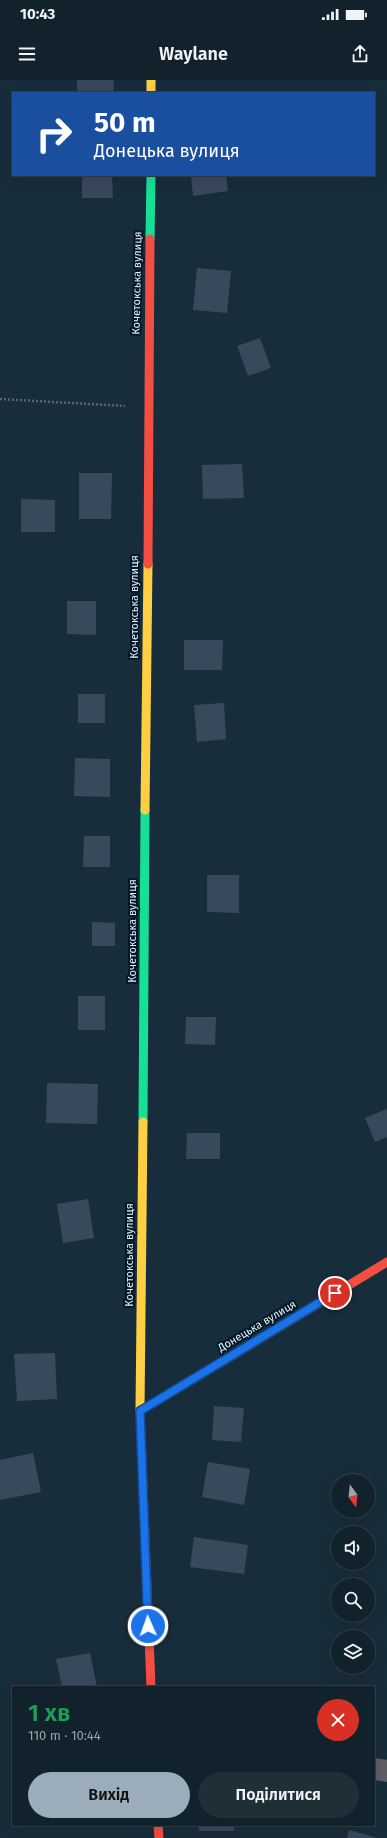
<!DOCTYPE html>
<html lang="uk">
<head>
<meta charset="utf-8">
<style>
  :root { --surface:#12222c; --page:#1f2f38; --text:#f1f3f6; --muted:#9ca4a9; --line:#313f48; --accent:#9bacba }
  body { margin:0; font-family:"Fira Sans",sans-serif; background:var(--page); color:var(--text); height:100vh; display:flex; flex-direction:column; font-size:15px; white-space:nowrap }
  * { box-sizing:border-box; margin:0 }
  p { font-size:13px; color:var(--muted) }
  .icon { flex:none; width:22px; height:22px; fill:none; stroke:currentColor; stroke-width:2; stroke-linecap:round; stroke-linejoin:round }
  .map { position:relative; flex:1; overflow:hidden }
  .side { position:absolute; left:12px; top:1606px; width:363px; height:140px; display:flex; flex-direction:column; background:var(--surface); border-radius:0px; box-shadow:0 4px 16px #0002,0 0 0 1px var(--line) }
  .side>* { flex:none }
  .banner { position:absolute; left:12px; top:12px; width:363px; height:84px; border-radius:0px; box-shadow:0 4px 16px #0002,0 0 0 1px var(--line); background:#1a4fa0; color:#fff; overflow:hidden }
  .needle { width:26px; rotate:165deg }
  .buttons { position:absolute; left:331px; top:1394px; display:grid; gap:8px }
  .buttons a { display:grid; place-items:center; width:44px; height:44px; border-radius:50%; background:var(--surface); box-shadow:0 4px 16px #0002,0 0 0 1px var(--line); font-size:20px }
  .pin { position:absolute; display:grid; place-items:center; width:34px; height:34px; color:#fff; margin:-17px; border:2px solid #fff; border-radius:50%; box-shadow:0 1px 4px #0007 }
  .me { position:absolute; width:44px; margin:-22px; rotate:358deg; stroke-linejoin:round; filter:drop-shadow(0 0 3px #0008) }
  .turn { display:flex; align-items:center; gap:14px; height:84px; padding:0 16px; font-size:18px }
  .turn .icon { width:52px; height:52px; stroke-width:2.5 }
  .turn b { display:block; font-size:28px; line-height:34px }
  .round { display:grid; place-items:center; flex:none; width:42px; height:42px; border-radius:21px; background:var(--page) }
  .overview { display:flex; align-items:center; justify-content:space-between; height:68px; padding:0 16px }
  h1 { font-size:24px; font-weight:600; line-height:30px; color:#1e9e55 }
  .action { display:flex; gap:8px; margin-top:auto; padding:8px 16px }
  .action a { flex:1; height:46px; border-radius:24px; background:var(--accent); color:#111; font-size:16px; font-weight:600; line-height:46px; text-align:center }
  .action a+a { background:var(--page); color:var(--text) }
  .status { display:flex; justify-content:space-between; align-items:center; height:28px; padding:0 20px; background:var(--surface); direction:ltr }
  .status svg { height:11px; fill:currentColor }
  header { display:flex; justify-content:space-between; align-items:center; height:52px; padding:0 16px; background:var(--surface); font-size:18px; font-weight:600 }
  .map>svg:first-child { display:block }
  .building { fill:#39495c }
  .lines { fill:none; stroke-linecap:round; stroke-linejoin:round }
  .path { stroke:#5f636a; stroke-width:2.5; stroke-dasharray:2 2; stroke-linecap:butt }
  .street { stroke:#605f65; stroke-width:22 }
  .fast { stroke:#16e098; stroke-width:9 }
  .slow { stroke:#ffcf43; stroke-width:9 }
  .jam { stroke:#f24e42; stroke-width:9 }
  .route-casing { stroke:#114b97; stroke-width:10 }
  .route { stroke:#1a73e8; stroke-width:7 }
  .labels { text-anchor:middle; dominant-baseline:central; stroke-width:4; stroke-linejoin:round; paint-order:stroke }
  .street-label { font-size:11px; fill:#e2f1fe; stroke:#041725 }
</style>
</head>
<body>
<div class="status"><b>10:43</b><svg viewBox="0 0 49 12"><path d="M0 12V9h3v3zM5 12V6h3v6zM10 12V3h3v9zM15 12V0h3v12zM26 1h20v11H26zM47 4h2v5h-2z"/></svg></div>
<header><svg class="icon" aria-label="menu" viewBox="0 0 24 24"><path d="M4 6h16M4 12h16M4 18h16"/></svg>Waylane<svg class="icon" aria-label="share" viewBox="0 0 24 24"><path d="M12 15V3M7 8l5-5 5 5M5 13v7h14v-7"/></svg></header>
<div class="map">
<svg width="387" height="1758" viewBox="0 0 387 1758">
  <rect width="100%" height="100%" fill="#182d3b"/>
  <path class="building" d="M77 0H114L113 13H77Z
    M82 95H112L113 118H82Z
    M191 95H226L228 111 193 116Z
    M197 188 231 191 227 233 193 230Z
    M260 258 271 288 248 296 237 266Z
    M242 384 244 418 203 419 202 385Z
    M79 393H112L111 439H79Z
    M21 419 55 420V452H21Z
    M67 521H96V555L67 554Z
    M184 560H223L222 590H184Z
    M78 614H105V643H78Z
    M224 623 226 659 197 662 194 625Z
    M75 678 110 679V717L74 716Z
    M84 756H110V787H83Z
    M207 795H239V833L207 832Z
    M92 842 115 843V866H92Z
    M78 916H105V950H78Z
    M186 937H216L215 965 185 964Z
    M47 1003 98 1004 97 1044 46 1043Z
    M387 1029V1057L375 1062 365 1038Z
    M187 1053H220V1079H186Z
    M88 1119 94 1158 63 1163 57 1124Z
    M55 1273 57 1319 17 1321 14 1274Z
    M214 1326 244 1328 241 1362 212 1360Z
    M33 1373 41 1412 0 1420V1380Z
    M208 1382 250 1389 244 1425 202 1417Z
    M194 1457 248 1465 244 1494 190 1487Z
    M90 1573 97 1607H62L56 1579Z
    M199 1745H234V1751H199Z
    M349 1750 377 1758H347Z"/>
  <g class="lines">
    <path class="path" d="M0 319 125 326"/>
    <path class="street" d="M374 1689 387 1691"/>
    <path class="fast" d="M150 159 151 95
      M143 1042 145 730"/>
    <path class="slow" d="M151 0V13
      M145 730 148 484
      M140 1330 143 1042
      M140 1331 326 1219"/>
    <path class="jam" d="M148 484 150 159
      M326 1219 387 1182
      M140 1330 151 1607
      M158 1745 159 1758"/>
  </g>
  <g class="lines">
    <g class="route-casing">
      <path id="route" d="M148 1546 140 1331 335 1213"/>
    </g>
    <use href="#route" class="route"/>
  </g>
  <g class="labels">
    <g class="street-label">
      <text transform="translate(137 203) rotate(-89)">Кочетокська вулиця</text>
      <text transform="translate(134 527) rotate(-90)">Кочетокська вулиця</text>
      <text transform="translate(132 851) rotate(-90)">Кочетокська вулиця</text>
      <text transform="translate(129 1175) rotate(-90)">Кочетокська вулиця</text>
      <text transform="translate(257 1246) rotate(-31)">Донецька вулиця</text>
    </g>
  </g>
</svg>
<div class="buttons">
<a><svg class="needle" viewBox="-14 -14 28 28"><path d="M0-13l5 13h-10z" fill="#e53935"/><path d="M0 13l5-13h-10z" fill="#9ca4a9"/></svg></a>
<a><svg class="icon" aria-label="sound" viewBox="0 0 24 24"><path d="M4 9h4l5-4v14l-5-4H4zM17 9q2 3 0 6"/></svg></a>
<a><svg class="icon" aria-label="search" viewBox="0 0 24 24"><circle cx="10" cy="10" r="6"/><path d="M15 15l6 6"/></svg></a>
<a><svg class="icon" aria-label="layers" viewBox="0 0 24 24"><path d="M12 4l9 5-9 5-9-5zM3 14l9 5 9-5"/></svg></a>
</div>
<div class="pin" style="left:335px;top:1213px;background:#d93025"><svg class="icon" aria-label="arrive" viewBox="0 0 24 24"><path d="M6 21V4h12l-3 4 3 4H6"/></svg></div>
<svg class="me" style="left:148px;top:1546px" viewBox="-20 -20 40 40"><circle r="17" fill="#1a73e8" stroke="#fff" stroke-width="3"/><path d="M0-11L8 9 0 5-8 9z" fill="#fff"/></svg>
<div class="banner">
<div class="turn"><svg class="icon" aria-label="right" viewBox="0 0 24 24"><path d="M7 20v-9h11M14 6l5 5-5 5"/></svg><div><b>50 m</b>Донецька вулиця</div></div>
</div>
<section class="side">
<div class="overview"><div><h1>1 хв</h1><p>110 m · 10:44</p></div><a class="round" style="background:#d93025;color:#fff"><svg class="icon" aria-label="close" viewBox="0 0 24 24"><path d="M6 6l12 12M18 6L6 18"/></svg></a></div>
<div class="action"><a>Вихід</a><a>Поділитися</a></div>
</section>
</div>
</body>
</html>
